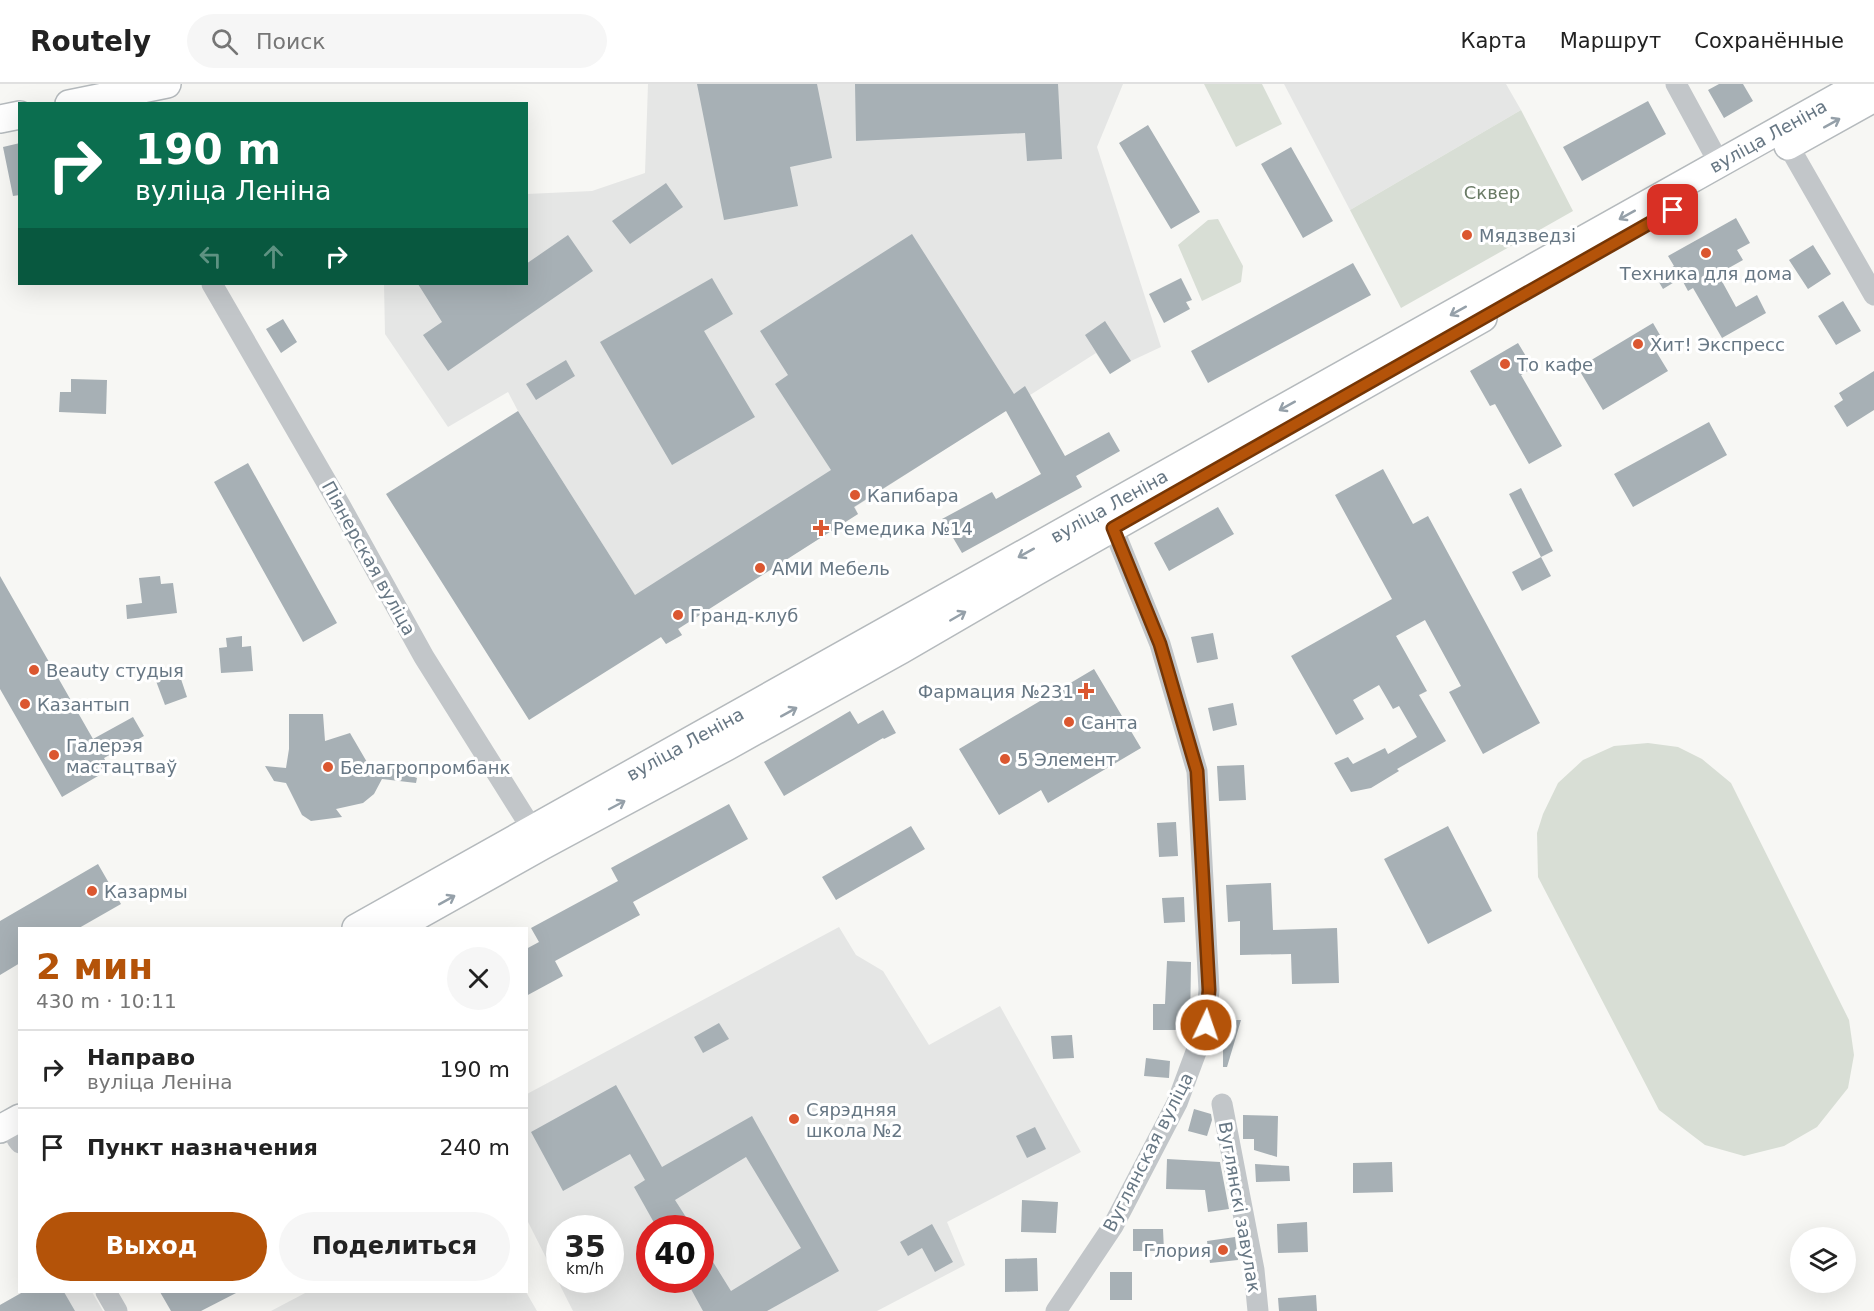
<!DOCTYPE html>
<html lang="ru">
<head>
<meta charset="utf-8">
<style>
  :root { --surface:#fff; --page:#f6f6f6; --text:#222; --muted:#767676; --line:#e0e0e0; --accent:#b45309 }
  body { margin:0; font-family:"DejaVu Sans",sans-serif; background:var(--page); color:var(--text); height:100vh; display:flex; flex-direction:column; font-size:22px; white-space:nowrap }
  * { box-sizing:border-box; margin:0 }
  p { font-size:20px; color:var(--muted) }
  .icon { flex:none; width:33px; height:33px; fill:none; stroke:currentColor; stroke-width:2; stroke-linecap:round; stroke-linejoin:round }
  .map { position:relative; flex:1; overflow:hidden }
  .drawer { position:absolute; left:18px; top:843px; width:510px; height:366px; display:flex; flex-direction:column; background:var(--surface); border-radius:0px; box-shadow:0 6px 24px #0002 }
  .drawer>* { flex:none }
  .guide { position:absolute; left:18px; top:18px; width:510px; height:183px; border-radius:0px; box-shadow:0 6px 24px #0002; background:#0b6e4f; color:#fff; overflow:hidden }
  .fabs { position:absolute; left:1790px; top:1143px; display:grid; gap:12px }
  .fabs a { display:grid; place-items:center; width:66px; height:66px; border-radius:50%; background:var(--surface); box-shadow:0 6px 24px #0002; font-size:30px }
  .speed { position:absolute; left:546px; top:1131px; display:flex; gap:12px; font-size:30px; font-weight:700; text-align:center }
  .speed>* { display:grid; place-content:center; width:78px; height:78px; border-radius:50%; background:var(--surface); box-shadow:0 6px 24px #0002; line-height:1 }
  .speed small { font-size:15px; font-weight:400 }
  .speed .limit { border:9px solid #d22; background:#fff; color:#111 }
  .pin { position:absolute; display:grid; place-items:center; width:51px; height:51px; color:#fff; margin:-26px; border-radius:12px; box-shadow:0 3px 9px #0006 }
  .me { position:absolute; width:66px; margin:-33px; rotate:3deg; stroke-linejoin:round; filter:drop-shadow(0 0 4px #0008) }
  .turn { display:flex; align-items:center; gap:21px; height:126px; padding:0 18px; font-size:27px }
  .turn .icon { width:78px; height:78px; stroke-width:2.5 }
  .turn b { display:block; font-size:42px; line-height:51px }
  .lanes { display:flex; align-items:center; height:57px; padding:0 18px; background:#0003; justify-content:center; gap:30px; direction:ltr }
  .lanes .off { opacity:.35 }
  .round { display:grid; place-items:center; flex:none; width:63px; height:63px; border-radius:32px; background:var(--page) }
  .head { display:flex; align-items:center; justify-content:space-between; height:102px; padding:0 18px }
  h1 { font-size:36px; font-weight:800; line-height:45px; color:var(--accent) }
  .primary-button { display:flex; gap:12px; margin-top:auto; padding:12px 18px }
  .primary-button a { flex:1; height:69px; border-radius:36px; background:var(--accent); color:#fff; font-size:24px; font-weight:800; line-height:69px; text-align:center }
  .primary-button a+a { background:var(--page); color:var(--text) }
  ul { padding:0; list-style:none }
  li { display:flex; align-items:center; gap:18px; height:78px; padding:0 18px; border-top:2px solid var(--line) }
  li div { flex:1 }
  li b { display:block; font-size:22px }
  li em { font-style:normal }
  header { display:flex; align-items:center; gap:36px; box-sizing:border-box; height:84px; padding:0 30px; background:var(--surface); border-bottom:2px solid var(--line) }
  header strong { font-size:28px }
  nav { display:flex; gap:33px; margin-inline-start:auto; font-size:21px }
  .search { width:420px; height:54px; background:var(--page); display:flex; align-items:center; gap:15px; box-sizing:border-box; padding:0 21px; border-radius:33px; color:var(--muted); font-size:22px }
  .map>svg:first-child { display:block }
  .built { fill:#e5e6e5; fill-rule:evenodd }
  .green { fill:#d8ded5 }
  .building { fill:#a7b0b5 }
  .lines { fill:none; stroke-linecap:round; stroke-linejoin:round }
  .major-casing { stroke:#b5babd; stroke-width:30 }
  .minor { stroke:#c2c6c9; stroke-width:21 }
  .major { stroke:#fff; stroke-width:27 }
  .oneway { stroke:#95a0a9 }
  .route-casing { stroke:#753606; stroke-width:15 }
  .route { stroke:#b45309; stroke-width:10 }
  .poi-dot { fill:#db5730; stroke:#fff; stroke-width:2 }
  .labels { text-anchor:middle; dominant-baseline:central; stroke-width:6; stroke-linejoin:round; paint-order:stroke }
  .street-label { font-size:18px; fill:#677784; stroke:#fff }
  .park-label { font-size:18px; fill:#6a7b66; stroke:#fff }
  .poi-label { font-size:18px; fill:#677784; stroke:#fff; text-anchor:start }
</style>
</head>
<body>
<header>
<strong>Routely</strong>
<div class="search"><svg class="icon" aria-label="search" viewBox="0 0 24 24"><circle cx="10" cy="10" r="6"/><path d="M15 15l6 6"/></svg>Поиск</div>
<nav><a>Карта</a><a>Маршрут</a><a>Сохранённые</a></nav>
</header>
<div class="map">
<svg width="1874" height="1227" viewBox="0 0 1874 1227">
  <rect width="100%" height="100%" fill="#f7f7f4"/>
  <path class="built" d="M648 0H1123L1097 63 1161 263 1131 277 1110 290 1096 269 855 423 858 430 678 544 682 551 666 560 518 327 508 308 448 343 385 250 384 200H526L527 110 592 107 645 89Z
    M1284 0H1506L1521 26 1350 126Z
    M839 843 856 871 883 887 929 961 1000 922 1081 1068 947 1138 965 1181 877 1227H573L527 1136V1010ZM560 1144H610V1196H560ZM650 1144H700V1196H650Z
    M23 1208H92L103 1227H0V1221Z
    M526 1208 537 1227H271L307 1208Z"/>
  <path class="green" d="M1204 0H1262L1282 40 1236 63Z
    M1521 26 1573 127 1401 224 1350 126Z
    M1218 135 1243 182 1241 198 1202 217 1178 161 1208 136Z
    M1648 659 1678 663 1702 675 1731 699 1849 936 1854 971 1848 1004 1817 1043 1784 1062 1744 1072 1705 1061 1659 1026 1538 793 1537 749 1543 730 1558 699 1583 676 1614 662Z"/>
  <path class="building" d="M697 0H817L832 74 790 83 798 122 724 136Z
    M855 0H1058L1062 75 1027 77 1025 49 856 57Z
    M1719 0H1743L1753 17 1724 34 1708 6Z
    M1648 17 1666 50 1582 97 1563 63Z
    M1148 41 1200 128 1171 145 1119 59Z
    M20 59V111L13 112 3 63Z
    M1291 63 1333 137 1303 154 1261 80Z
    M666 99 683 123 630 160 612 137Z
    M1736 134 1750 159 1737 166 1743 176 1718 190 1736 223 1757 211 1766 229 1722 254 1693 204 1688 207 1681 194 1663 205 1656 193 1674 182 1668 172Z
    M912 150 1014 310 1025 302 1065 372 1109 348 1120 367 1076 392 1082 403 962 469 942 435 992 408 996 415 1041 390 1006 327 854 423 858 430 678 545 682 551 666 560 661 553 529 636 386 410 518 327 635 511 831 386 775 300 788 291 760 247Z
    M568 151 593 187 448 287 423 251 442 238 418 200H526V180Z
    M1813 161 1831 190 1808 205 1789 176Z
    M1353 179 1371 211 1208 299 1191 267Z
    M712 194 733 230 704 247 755 333 672 381 600 258Z
    M1181 194 1192 216 1186 218 1190 225 1164 239 1149 210Z
    M1843 217 1861 247 1836 261 1818 232Z
    M283 235 297 258 281 269 266 245Z
    M1105 237 1131 277 1110 290 1085 251Z
    M1653 239 1664 258 1654 264 1668 287 1603 326 1578 284Z
    M1518 259 1533 284 1521 291 1562 362 1529 380 1495 320 1490 322 1470 287Z
    M566 276 575 292 536 316 526 300Z
    M1874 287V326L1847 343 1834 322 1843 316 1839 309Z
    M71 295 107 296 106 330 59 328 60 308H71Z
    M1709 338 1727 371 1633 423 1614 390Z
    M248 379 337 539 303 558 214 398Z
    M1383 385 1413 440 1428 432 1540 639 1483 670 1449 608 1461 602 1425 536 1396 552 1427 607 1419 611 1446 657 1397 685 1399 687 1371 704 1351 708 1334 679 1348 673 1353 680 1385 664 1388 670 1417 653 1399 622 1393 625 1379 601 1353 616 1364 635 1336 651 1291 572 1392 515 1335 411Z
    M1521 404 1553 467 1541 473 1509 410Z
    M1218 423 1234 450 1169 487 1154 459Z
    M1541 473 1551 492 1522 507 1512 488Z
    M0 492 93 655 133 633 144 652 104 674 110 685 62 713 0 605Z
    M160 492 161 500 173 499 177 529 127 535 126 521 142 519 139 494Z
    M1213 549 1218 575 1197 579 1191 553Z
    M242 552V563L251 562 253 587 221 589 219 564 227 563 226 554Z
    M1094 585 1141 664 1048 719 1041 706 999 731 959 665Z
    M179 589 187 613 165 621 156 597Z
    M1233 619 1237 641 1213 647 1208 624Z
    M883 626 896 649 884 655 883 654 784 712 764 678 850 627 858 640Z
    M289 630H323L325 657 350 649 371 685 378 679 417 694 416 699 382 695 374 710 363 719 336 725 342 733 311 737 302 731 286 699 274 697 265 682 286 684 289 665Z
    M1244 681 1246 716 1219 717 1217 682Z
    M729 720 748 755 633 818 640 831 555 877 563 892 526 912V865L539 858 531 844 618 797 611 784Z
    M1176 738 1178 772 1159 773 1157 739Z
    M911 742 925 765 836 816 822 793Z
    M1448 742 1492 827 1428 860 1384 775Z
    M98 780 121 820 79 844H20V879L0 891V837Z
    M1271 799 1273 846 1337 844 1339 899 1292 900 1291 870 1240 871V837L1228 838 1226 801Z
    M1184 813 1185 838 1164 839 1162 814Z
    M1167 877 1191 878 1190 946H1153V920H1165Z
    M1223 936H1241L1227 983H1223Z
    M719 939 729 955 703 969 694 953Z
    M1072 951 1074 974 1053 975 1051 952Z
    M1146 974 1170 977 1169 994 1144 992Z
    M616 1001 662 1083 752 1032 839 1187 767 1227H703L686 1196H700V1157L731 1207 801 1164 746 1073 675 1116 693 1144H657L634 1103 645 1096 630 1070 563 1107 531 1048Z
    M1194 1025 1211 1030 1212 1036 1207 1052 1188 1047Z
    M1243 1031 1278 1032 1277 1073 1254 1066V1055H1243Z
    M1035 1043 1046 1065 1027 1074 1016 1052Z
    M1167 1075 1220 1078 1229 1125 1208 1128 1205 1106 1166 1105Z
    M1392 1078 1393 1108 1353 1109V1079Z
    M1255 1080 1289 1082 1290 1097 1256 1098Z
    M1022 1116 1058 1118 1056 1149 1021 1148Z
    M1307 1138 1308 1168 1278 1169 1277 1140Z
    M932 1140 953 1178 935 1188 922 1164 908 1172 900 1158Z
    M1133 1145H1163L1164 1167H1133Z
    M1235 1153 1238 1176 1210 1179 1207 1157Z
    M1037 1174 1038 1207 1005 1208V1175Z
    M1110 1188H1132V1216H1110Z
    M23 1208H64L75 1227H0V1221Z
    M160 1208H238L201 1227H171Z
    M1316 1211 1317 1227H1279L1278 1214Z"/>
  <g class="lines">
    <g class="major-casing">
      <path id="major" d="M69 20 167 0
        M0 35 20 31
        M1788 62 1874 14
        M356 844 1861 0
        M396 844 542 762 726 663 901 566 1035 488 1483 234
        M0 1045 20 1034"/>
    </g>
    <path class="minor" d="M1676 0 1719 79
      M1788 61 1874 211
      M212 200 341 423 424 573 532 745
      M1222 1020 1254 1186 1258 1227
      M17 1055 20 1059
      M106 1208 117 1227
      M1056 1227 1113 1142 1177 1019 1206 941 1209 906 1197 687 1160 560 1113 444"/>
    <use href="#major" class="major"/>
  </g>
  <defs><path id="oneway-shaft" d="M-6 0H5M1.5-3L5.5 0L1.5 3" fill="none" stroke-width="1.6" stroke-linecap="round" stroke-linejoin="round" transform="scale(1.5)"/></defs>
  <g class="oneway">
    <use href="#oneway-shaft" transform="translate(1832 39) rotate(-29)"/>
    <use href="#oneway-shaft" transform="translate(1627 131) rotate(151)"/>
    <use href="#oneway-shaft" transform="translate(1458 227) rotate(151)"/>
    <use href="#oneway-shaft" transform="translate(1287 322) rotate(151)"/>
    <use href="#oneway-shaft" transform="translate(1026 469) rotate(151)"/>
    <use href="#oneway-shaft" transform="translate(958 532) rotate(-30)"/>
    <use href="#oneway-shaft" transform="translate(789 628) rotate(-29)"/>
    <use href="#oneway-shaft" transform="translate(617 721) rotate(-28)"/>
    <use href="#oneway-shaft" transform="translate(447 816) rotate(-29)"/>
  </g>
  <g class="lines">
    <g class="route-casing">
      <path id="route" d="M1206 941 1209 906 1197 687 1160 560 1113 444 1673 126"/>
    </g>
    <use href="#route" class="route"/>
  </g>
  <g class="poi-dot">
    <circle cx="1467" cy="151" r="6"/>
    <circle cx="1706" cy="169" r="6"/>
    <circle cx="1638" cy="260" r="6"/>
    <circle cx="1505" cy="280" r="6"/>
    <circle cx="855" cy="411" r="6"/>
    <path d="M818 435h6v6h6v6h-6v6h-6v-6h-6v-6h6z"/>
    <circle cx="760" cy="484" r="6"/>
    <circle cx="678" cy="531" r="6"/>
    <circle cx="34" cy="586" r="6"/>
    <path d="M1083 598h6v6h6v6h-6v6h-6v-6h-6v-6h6z"/>
    <circle cx="25" cy="620" r="6"/>
    <circle cx="1069" cy="638" r="6"/>
    <circle cx="54" cy="671" r="6"/>
    <circle cx="1005" cy="675" r="6"/>
    <circle cx="328" cy="683" r="6"/>
    <circle cx="92" cy="807" r="6"/>
    <circle cx="794" cy="1035" r="6"/>
    <circle cx="1223" cy="1166" r="6"/>
  </g>
  <g class="labels">
    <g class="street-label">
      <text transform="translate(1768 52) rotate(-29)">вуліца Леніна</text>
      <text transform="translate(1109 422) rotate(-29)">вуліца Леніна</text>
      <text transform="translate(369 474) rotate(61)">Піянерская вуліца</text>
      <text transform="translate(685 660) rotate(-29)">вуліца Леніна</text>
      <text transform="translate(1148 1068) rotate(-63)">Вуглянская вуліца</text>
      <text transform="translate(1240 1123) rotate(80)">Вуглянскі завулак</text>
    </g>
    <g class="park-label">
      <text x="1492" y="108">Сквер</text>
    </g>
    <g class="poi-label">
      <text x="1479" y="151">Мядзведзі</text>
      <text x="1706" y="189" text-anchor="middle">Техника для дома</text>
      <text x="1650" y="260">Хит! Экспресс</text>
      <text x="1517" y="280">То кафе</text>
      <text x="867" y="411">Капибара</text>
      <text x="833" y="444">Ремедика №14</text>
      <text x="772" y="484">АМИ Мебель</text>
      <text x="690" y="531">Гранд-клуб</text>
      <text x="46" y="586">Beauty студыя</text>
      <text x="1074" y="607" text-anchor="end">Фармация №231</text>
      <text x="37" y="620">Казантып</text>
      <text x="1081" y="638">Санта</text>
      <text x="66" y="661">Галерэя<tspan x="66" dy="21">мастацтваў</tspan></text>
      <text x="1017" y="675">5 Элемент</text>
      <text x="340" y="683">Белагропромбанк</text>
      <text x="104" y="807">Казармы</text>
      <text x="806" y="1025">Сярэдняя<tspan x="806" dy="21">школа №2</tspan></text>
      <text x="1211" y="1166" text-anchor="end">Глория</text>
    </g>
  </g>
</svg>
<div class="fabs">
<a><svg class="icon" aria-label="layers" viewBox="0 0 24 24"><path d="M12 4l9 5-9 5-9-5zM3 14l9 5 9-5"/></svg></a>
</div>
<div class="speed"><div>35<small>km/h</small></div><div class="limit">40</div></div>
<div class="pin" style="left:1673px;top:126px;background:#d93025"><svg class="icon" aria-label="arrive" viewBox="0 0 24 24"><path d="M6 21V4h12l-3 4 3 4H6"/></svg></div>
<svg class="me" style="left:1206px;top:941px" viewBox="-20 -20 40 40"><circle r="17" fill="#b45309" stroke="#fff" stroke-width="3"/><path d="M0-11L8 9 0 5-8 9z" fill="#fff"/></svg>
<div class="guide">
<div class="turn"><svg class="icon" aria-label="right" viewBox="0 0 24 24"><path d="M7 20v-9h11M14 6l5 5-5 5"/></svg><div><b>190 m</b>вуліца Леніна</div></div>
<div class="lanes"><svg class="icon off" aria-label="left" viewBox="0 0 24 24"><path d="M17 20v-9H6M10 6l-5 5 5 5"/></svg><svg class="icon off" aria-label="ahead" viewBox="0 0 24 24"><path d="M12 20V5M6 11l6-6 6 6"/></svg><svg class="icon" aria-label="right" viewBox="0 0 24 24"><path d="M7 20v-9h11M14 6l5 5-5 5"/></svg></div>
</div>
<section class="drawer">
<div class="head"><div><h1>2 мин</h1><p>430 m · 10:11</p></div><a class="round"><svg class="icon" aria-label="close" viewBox="0 0 24 24"><path d="M6 6l12 12M18 6L6 18"/></svg></a></div>
<ul>
<li><svg class="icon" aria-label="right" viewBox="0 0 24 24"><path d="M7 20v-9h11M14 6l5 5-5 5"/></svg><div><b>Направо</b><p>вуліца Леніна</p></div><em>190 m</em></li>
<li><svg class="icon" aria-label="arrive" viewBox="0 0 24 24"><path d="M6 21V4h12l-3 4 3 4H6"/></svg><div><b>Пункт назначения</b></div><em>240 m</em></li>
</ul>
<div class="primary-button"><a>Выход</a><a>Поделиться</a></div>
</section>
</div>
</body>
</html>
